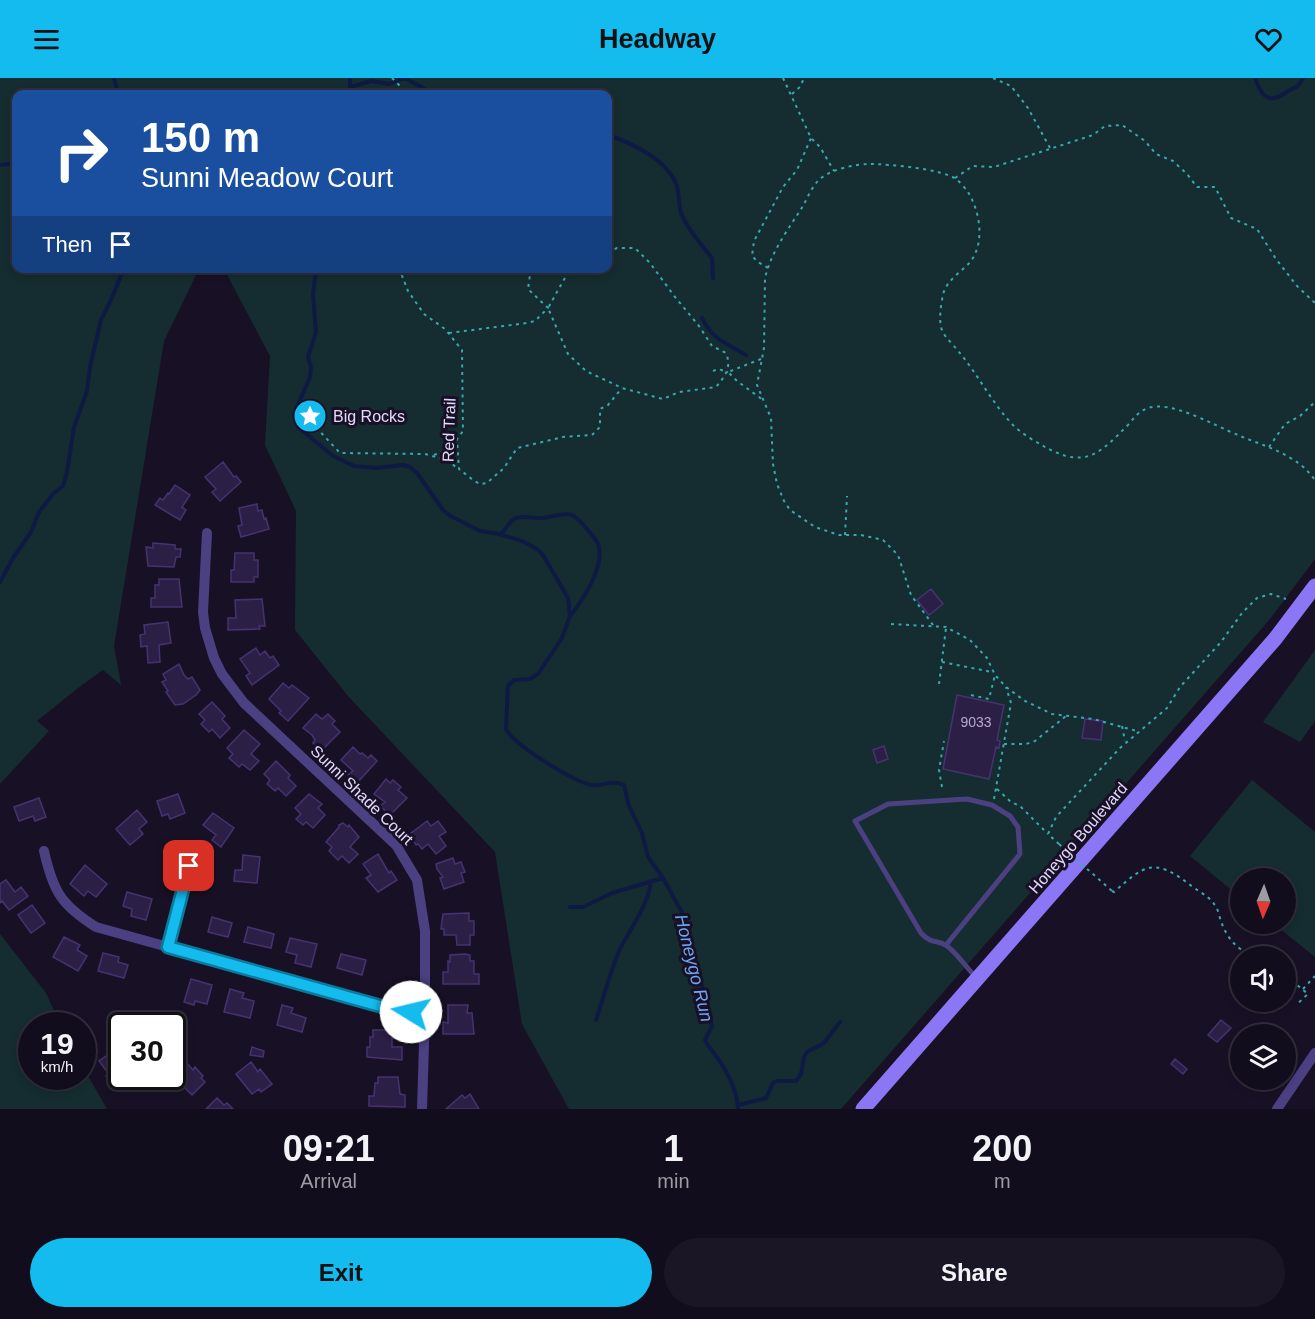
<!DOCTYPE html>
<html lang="en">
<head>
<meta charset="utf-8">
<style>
  :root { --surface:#120d1c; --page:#1b1625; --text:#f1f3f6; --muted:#9c9ca3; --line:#312d3b; --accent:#13bbef }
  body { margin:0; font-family:Helvetica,sans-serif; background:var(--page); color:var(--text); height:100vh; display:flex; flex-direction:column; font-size:22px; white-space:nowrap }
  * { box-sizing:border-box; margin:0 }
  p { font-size:20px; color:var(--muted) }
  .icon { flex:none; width:33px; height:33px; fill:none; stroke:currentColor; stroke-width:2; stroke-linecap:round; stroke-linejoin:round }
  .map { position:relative; height:1031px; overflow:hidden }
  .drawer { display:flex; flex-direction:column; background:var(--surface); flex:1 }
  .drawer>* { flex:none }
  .hud { position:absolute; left:12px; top:12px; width:600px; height:183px; border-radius:12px; box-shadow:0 3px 9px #0003,0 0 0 2px var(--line); background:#1a4fa0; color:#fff; overflow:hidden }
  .needle { width:39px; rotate:182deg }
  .tools { position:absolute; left:1230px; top:790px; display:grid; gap:12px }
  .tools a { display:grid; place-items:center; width:66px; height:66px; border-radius:50%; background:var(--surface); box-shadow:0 3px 9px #0003,0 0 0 2px var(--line); font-size:30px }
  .speed { position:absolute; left:18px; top:934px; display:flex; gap:12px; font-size:30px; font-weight:700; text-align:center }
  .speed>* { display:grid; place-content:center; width:78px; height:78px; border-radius:50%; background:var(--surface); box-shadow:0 3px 9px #0003,0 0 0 2px var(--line); line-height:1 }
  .speed small { font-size:15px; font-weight:400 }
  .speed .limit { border:3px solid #111; border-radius:9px; background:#fff; color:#111 }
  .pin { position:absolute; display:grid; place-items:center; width:51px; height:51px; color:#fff; margin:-26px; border-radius:12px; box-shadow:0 3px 9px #0006 }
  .me { position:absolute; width:66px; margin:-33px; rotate:279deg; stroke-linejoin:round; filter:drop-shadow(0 0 4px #0008) }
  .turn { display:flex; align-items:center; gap:21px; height:126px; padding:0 30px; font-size:27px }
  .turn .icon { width:78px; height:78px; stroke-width:2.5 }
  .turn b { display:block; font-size:42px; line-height:51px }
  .then { display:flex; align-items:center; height:57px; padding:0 30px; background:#0003; gap:12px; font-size:22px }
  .eta { display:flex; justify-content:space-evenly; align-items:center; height:102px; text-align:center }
  .eta b { font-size:36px; font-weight:700; line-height:42px }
  .cta { display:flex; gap:12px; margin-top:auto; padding:12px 30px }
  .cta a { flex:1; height:69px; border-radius:36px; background:var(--accent); color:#111; font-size:24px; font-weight:700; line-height:69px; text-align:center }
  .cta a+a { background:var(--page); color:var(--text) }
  header { display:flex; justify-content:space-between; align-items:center; height:78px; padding:0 30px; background:var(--accent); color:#111; font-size:27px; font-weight:700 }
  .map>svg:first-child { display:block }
  .green { fill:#152d30 }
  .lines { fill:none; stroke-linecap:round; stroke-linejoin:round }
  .stream { stroke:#0e1a43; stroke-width:4 }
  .building { fill:#2c1f46; stroke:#473270; stroke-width:1.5 }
  .path { stroke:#38a8b1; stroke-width:2; stroke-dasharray:3 4.5; stroke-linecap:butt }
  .lane { stroke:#4b4082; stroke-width:5 }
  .street { stroke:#4b4082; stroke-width:10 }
  .secondary { stroke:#8b77f6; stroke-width:15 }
  .path-bridge { stroke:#38a8b1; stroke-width:2; stroke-dasharray:3 4.5; stroke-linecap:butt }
  .route-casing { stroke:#0c7a9b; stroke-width:15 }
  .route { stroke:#13bbef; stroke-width:10 }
  .labels { text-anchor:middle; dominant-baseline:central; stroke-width:6; stroke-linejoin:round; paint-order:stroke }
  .number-label { font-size:14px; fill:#b4aace }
  .poi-label { font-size:16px; fill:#e2d9fc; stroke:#181126; text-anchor:start }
  .street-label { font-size:16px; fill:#e2d9fc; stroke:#181126 }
  .water-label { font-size:18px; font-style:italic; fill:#6fa5f5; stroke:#181126 }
</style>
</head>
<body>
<header><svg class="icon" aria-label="menu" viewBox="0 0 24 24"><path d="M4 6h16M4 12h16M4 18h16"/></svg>Headway<svg class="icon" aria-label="heart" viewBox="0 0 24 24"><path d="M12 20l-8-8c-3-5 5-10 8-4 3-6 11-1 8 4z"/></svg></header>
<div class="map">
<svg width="1315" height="1031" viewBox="0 0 1315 1031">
  <rect width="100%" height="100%" fill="#181126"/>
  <path class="green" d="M0 0H1315V481L1270 541 841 1031H569L522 946 495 774 348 618 295 552 296 433 265 367 270 278 224 191 608 190V16H16V190L208 191 197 195 164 263 114 568 121 607 103 592 78 610 37 643 49 653 0 706Z
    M1315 572V643L1300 664 1263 644Z
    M1252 702 1315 754V879L1274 846H1286V801H1240V819L1190 778Z
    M0 856 46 915 61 948H32V999H82L83 989 107 1031H0Z"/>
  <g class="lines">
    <path class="stream" d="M114 0 118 16
      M1255 0C1261 17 1268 27 1285 15 1295 8 1297 12 1303 0
      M350 9 371 3 389 6 405 0 425 11 430 16
      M350 16V0
      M608 57C631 65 663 80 675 103 680 113 678 124 681 135 688 152 701 166 712 180L713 200
      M0 87 16 85
      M316 190 313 217 316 254 308 279 311 289 310 299 294 336 298 349 333 378 354 388 376 390 403 387 410 389 417 395 443 432 449 437 480 453 499 456 522 463 537 471 543 477 568 520 570 538 562 560 538 596 530 601 514 602 508 608 506 651C514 667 574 704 592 707 603 709 612 701 624 707L629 728 642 755 648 779 663 800 684 838 712 948 705 962C708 969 712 972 716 978 727 993 737 1012 738 1031
      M702 240C712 261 727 266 746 277
      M500 456C507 452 509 442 516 440 524 437 535 441 543 440 568 436 570 430 587 451 591 456 596 461 598 466 606 487 583 522 570 538
      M0 504 13 480 31 454 39 434 53 416 63 408 67 394 74 349 87 313 90 289 101 242 111 222 124 190
      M570 829H583L612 815 663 800
      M596 942C604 919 610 893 620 871 631 849 648 828 651 803
      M738 1027 766 1020 773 1005 777 1003H796L801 996 804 979 807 974 824 965 840 944"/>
  </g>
  <path class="building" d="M223 384 234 399 236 398 241 404 220 423 212 414 216 411 205 399Z
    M175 407 190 417 182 429 186 432 180 442 155 427 160 420 163 422 168 415 169 416Z
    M257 426 258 433 262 432 264 441 266 440 269 451 241 459 238 448 242 447 239 430Z
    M153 465 175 467V471H181L180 479H176L174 489 148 488 146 469 153 470Z
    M235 475H254V482H258V499H254V504H231V492H234Z
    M159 501H179L182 529H151V520H155V507H159Z
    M931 511 943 526 929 537 917 522Z
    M262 521 265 548H259L260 551 228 552V540H236L235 522Z
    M168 544 171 565 159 567 160 584 148 585 147 568 141 569 140 557 145 556 144 547Z
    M256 570 260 577 265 573 270 580 273 578 279 587 252 607 246 598 250 595 240 581Z
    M179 586 184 597 188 601 192 599 200 612 196 617 183 626 175 627 166 614 168 613 162 604 166 602 163 596Z
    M283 605 289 610 292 607 309 620 288 643 279 635 281 633 269 621Z
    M957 617 1004 627 997 662 1000 663 999 670 996 669 989 701 943 691Z
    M212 624 225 638 222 641 230 650 220 660 212 651 209 654 201 646 205 642 199 636Z
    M316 636 322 641 328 636 335 643 332 646 340 654 321 673 313 665 315 662 312 657 303 650Z
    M1085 641 1103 643 1101 662 1082 660Z
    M244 652 260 666 251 676 259 683 250 692 242 686 239 689 229 680 233 676 227 670Z
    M884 668 888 681 877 685 873 672Z
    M353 669 360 676 362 675 368 680 371 677 377 683 357 705 348 697 353 693 341 682Z
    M276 683 290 697 288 700 296 708 286 718 278 710 275 713 267 706 270 702 264 696Z
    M386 701 390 705 393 702 401 709 398 712 407 720 390 737 380 728 385 724 374 716Z
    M178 716 185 735 170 741 168 736 162 738 157 723Z
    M309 716 322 726 318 730 325 737 313 750 306 744 303 747 296 741 301 736 295 730Z
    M39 720 46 739 35 743 33 738 19 743 14 729Z
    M137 732 147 744 139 751 143 756 130 767 116 751Z
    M213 735 234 750 221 769 212 762 216 757 203 747Z
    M427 743 431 748 438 743 446 754 439 758 446 768 436 776 428 766 422 771 418 766 416 767 410 756Z
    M343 745 348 749 349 747 359 759 350 769 358 776 349 785 342 778 338 782 329 773 332 769 326 764 339 749V747Z
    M378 776 389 795 391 793 397 802 378 814 366 800 371 797 363 786Z
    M243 777 260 779 257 805 234 803 235 792H242Z
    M453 780 455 786 461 784 465 794 461 795 464 804 444 811 440 800 443 799 437 791 436 786Z
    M85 787 107 806 96 819 88 813 84 818 70 806Z
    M6 802 15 814 21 809 28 818 9 832 2 823 0 825V806Z
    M127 814 152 821 146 842 131 838 132 831 123 828Z
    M32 827 45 845 31 855 18 837Z
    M469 835V843H474V857H470V867H457L456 857H444V851H441L443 836Z
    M212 839 232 845 228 859 208 854Z
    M248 849 274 856 271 870 244 864Z
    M64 859 80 867 77 872 87 878 78 893 53 879Z
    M290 860 317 866 311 889 295 885 297 877 286 874Z
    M103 875 119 879 118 884 128 887 124 900 98 893Z
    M341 876 366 882 362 897 337 890Z
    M465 876 470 877V883H474V896H479V906H443V894H448V883L450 884V877Z
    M191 901 212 907 207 926 195 923 194 927 184 924Z
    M230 911 244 915 242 920 254 923 250 940 224 934Z
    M282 927 293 930 291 935 306 940 302 954 277 947Z
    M448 927H468L467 935H472L474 956H443V944L448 945Z
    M1221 942 1231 950 1217 964 1208 957Z
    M373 952H392V969H402V982L367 979V969H370V959H373Z
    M252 969 264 973 263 979 250 977Z
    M118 970 122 974V996L110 1004 106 998 109 996 99 983Z
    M1175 981 1187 991 1183 996 1171 986Z
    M186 984 193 992 195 989 203 998 201 1000 205 1004 192 1017 180 1005 177 1008 169 1000 172 999V997Z
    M251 984 258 994 260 991 272 1006 261 1014 259 1011 252 1016 236 996Z
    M378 999H398L400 1016 405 1017V1029L369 1028V1018H374L375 1005H378Z
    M470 1016 479 1031H446L462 1017 465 1020Z
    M217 1020 224 1027 227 1025 233 1031H206Z"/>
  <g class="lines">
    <path class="path" d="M392 0 408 16
      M783 0 811 60 820 69 834 93
      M993 0 1011 8 1028 30 1050 70
      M792 16 800 9 804 0
      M955 100 973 88 994 89 1093 57 1105 48 1122 47 1145 63 1156 76 1173 83 1187 96 1197 109H1215L1231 140 1257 151 1276 181 1297 208 1315 225
      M399 190 408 213 424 236 445 251 462 272 463 353 457 361 459 391 473 402 480 406 487 405 504 390 517 370 563 359 592 357 600 349V331L608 327 622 310
      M576 190 566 198 548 230 568 276 586 293 622 310 663 321 679 314 716 309C725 298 732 290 726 275L712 268 699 248 675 219 650 185 635 170H617L608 174
      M768 190 758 184 752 178 754 163 783 109 797 92 811 60
      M449 255 527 245 535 243 548 230 528 211 531 190
      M761 281 728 294 737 303 763 322
      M713 293 718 291 728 294
      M311 344 340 375 425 376 446 382 459 391
      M1269 369 1285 346 1300 338 1315 324
      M434 377 446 372 456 362
      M845 457 847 418
      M891 546 946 549 970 562 987 580 995 597 1006 609 1025 623 1052 636 1093 641 1137 653
      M933 547 911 517 898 477 883 462 861 457H839L815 449 790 432 784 423 777 406 773 386 771 340 757 307 764 270 765 200C771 174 789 150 803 128 808 119 812 108 820 101 831 91 856 86 871 86 888 86 942 91 956 101 959 103 965 110 968 114 980 134 985 163 971 183 962 194 946 202 943 217 941 226 939 240 941 249 943 257 948 261 953 267 976 292 990 323 1013 347 1022 356 1036 364 1047 370 1086 391 1100 375 1128 347 1134 340 1139 333 1148 330 1172 322 1215 348 1238 357 1256 365 1275 370 1292 381 1301 386 1308 393 1315 402
      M942 584 992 594
      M939 606 946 550
      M971 617 989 621 995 597
      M1122 648 1125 663
      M1004 666H1026L1035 663 1066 638
      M942 709 939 692 944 663
      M997 711 1011 724 1020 728 1048 756
      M994 721 1011 625 1006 609
      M1059 766 1048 756 1056 739 1120 670 1167 630 1180 609 1221 564 1242 535 1257 520 1271 516 1286 521
      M1112 813 1114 814C1145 787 1153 779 1189 806 1196 812 1209 818 1214 826 1218 830 1219 838 1221 843 1227 861 1237 871 1254 879
      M1286 898 1308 916 1296 927
      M1303 911 1315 898"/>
    <path class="lane" d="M946 867 1020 776 1018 749 1010 738 992 727 967 721 888 726 855 743 921 855C932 867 937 861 947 868 957 875 967 891 977 900"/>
    <path class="street" d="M207 455 203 534 205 550 214 580 222 596 244 625 396 767 417 802 425 853V934L422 1031
      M44 773C53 813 61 827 96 849L398 933 425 934
      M168 869 189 788
      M1277 1031 1315 975"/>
    <path class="secondary" d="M863 1031 1275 561 1315 508"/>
    <path class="path-bridge" d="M1059 766 1112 813"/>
  </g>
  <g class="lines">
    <g class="route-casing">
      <path id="route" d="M189 788 168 869 398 933 411 934"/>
    </g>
    <use href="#route" class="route"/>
  </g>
  <defs>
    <g id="sight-disc" transform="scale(1.725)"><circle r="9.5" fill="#13bbef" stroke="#181126"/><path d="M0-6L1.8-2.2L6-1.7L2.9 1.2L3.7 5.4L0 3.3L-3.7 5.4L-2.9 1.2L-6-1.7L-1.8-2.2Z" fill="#fff"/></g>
  </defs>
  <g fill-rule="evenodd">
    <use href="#sight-disc" x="310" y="338"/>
  </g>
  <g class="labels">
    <g class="number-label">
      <text x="976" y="644">9033</text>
    </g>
    <g class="poi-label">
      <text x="333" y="338">Big Rocks</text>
    </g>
    <g class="street-label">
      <text transform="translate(449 352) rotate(-88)">Red Trail</text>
      <text transform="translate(362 717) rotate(44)">Sunni Shade Court</text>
      <text transform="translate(1078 760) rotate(-49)">Honeygo Boulevard</text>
    </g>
    <g class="water-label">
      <text transform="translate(694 890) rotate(76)">Honeygo Run</text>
    </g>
  </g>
</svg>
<div class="tools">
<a><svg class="needle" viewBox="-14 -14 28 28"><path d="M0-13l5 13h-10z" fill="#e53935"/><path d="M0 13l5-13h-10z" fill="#9c9ca3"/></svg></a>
<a><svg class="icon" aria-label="sound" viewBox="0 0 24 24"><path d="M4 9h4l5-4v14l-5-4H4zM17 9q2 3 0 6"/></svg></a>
<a><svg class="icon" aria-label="layers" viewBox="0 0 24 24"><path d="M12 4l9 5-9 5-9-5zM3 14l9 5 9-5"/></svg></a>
</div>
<div class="speed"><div>19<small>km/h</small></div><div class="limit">30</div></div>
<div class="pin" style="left:189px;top:788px;background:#d93025"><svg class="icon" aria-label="arrive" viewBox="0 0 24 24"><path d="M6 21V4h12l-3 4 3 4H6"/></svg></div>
<svg class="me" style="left:411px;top:934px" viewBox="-20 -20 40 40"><circle r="19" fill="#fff"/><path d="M0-13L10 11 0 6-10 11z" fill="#13bbef"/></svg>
<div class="hud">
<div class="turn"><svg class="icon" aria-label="right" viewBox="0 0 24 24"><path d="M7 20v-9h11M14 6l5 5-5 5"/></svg><div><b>150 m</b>Sunni Meadow Court</div></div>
<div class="then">Then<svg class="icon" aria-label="arrive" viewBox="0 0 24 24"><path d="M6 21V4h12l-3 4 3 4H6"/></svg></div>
</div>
</div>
<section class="drawer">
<div class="eta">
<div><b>09:21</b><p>Arrival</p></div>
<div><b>1</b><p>min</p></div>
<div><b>200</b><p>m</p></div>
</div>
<div class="cta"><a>Exit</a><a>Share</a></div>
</section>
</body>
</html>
